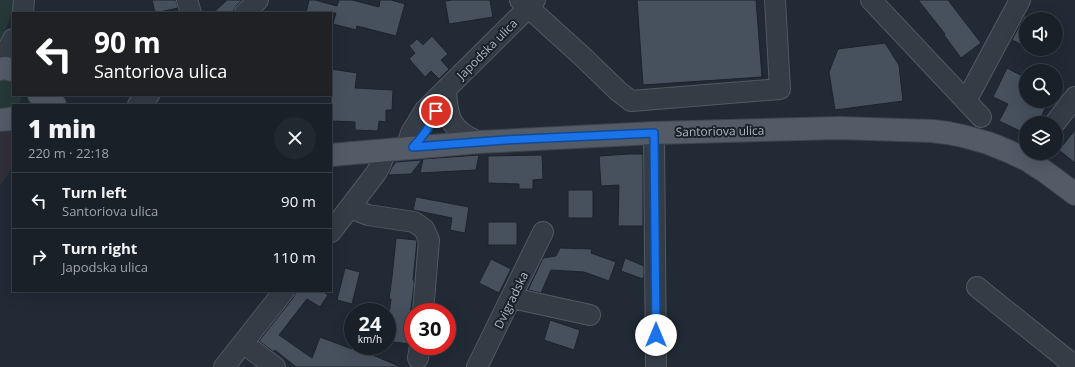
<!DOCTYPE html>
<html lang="en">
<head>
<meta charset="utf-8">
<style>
  :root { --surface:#192028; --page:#222830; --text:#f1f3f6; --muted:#9fa3a8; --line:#373e45 }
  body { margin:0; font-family:"Open Sans",sans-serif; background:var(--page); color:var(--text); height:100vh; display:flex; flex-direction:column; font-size:15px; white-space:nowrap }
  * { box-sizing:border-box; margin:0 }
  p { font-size:13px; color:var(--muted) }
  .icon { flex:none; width:22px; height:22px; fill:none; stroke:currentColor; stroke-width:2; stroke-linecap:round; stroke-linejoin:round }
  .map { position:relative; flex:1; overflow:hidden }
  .drawer { position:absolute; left:12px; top:104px; width:320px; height:188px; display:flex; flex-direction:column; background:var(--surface); border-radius:0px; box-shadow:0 4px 16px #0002,0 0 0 1px var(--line) }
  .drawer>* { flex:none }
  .top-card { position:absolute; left:12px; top:12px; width:320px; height:84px; border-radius:0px; box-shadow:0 4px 16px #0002,0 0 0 1px var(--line); background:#202124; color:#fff; overflow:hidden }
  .tools { position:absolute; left:1019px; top:12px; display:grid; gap:8px }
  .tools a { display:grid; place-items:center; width:44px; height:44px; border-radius:50%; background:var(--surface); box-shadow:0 4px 16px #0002,0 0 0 1px var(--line); font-size:20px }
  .speed { position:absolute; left:344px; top:303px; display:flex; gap:8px; font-size:20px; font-weight:700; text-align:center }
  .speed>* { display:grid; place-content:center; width:52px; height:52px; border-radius:50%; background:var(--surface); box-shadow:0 4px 16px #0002,0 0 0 1px var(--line); line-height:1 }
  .speed small { font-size:10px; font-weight:400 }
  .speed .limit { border:6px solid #d22; background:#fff; color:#111 }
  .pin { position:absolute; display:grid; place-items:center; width:34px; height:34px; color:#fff; margin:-17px; border:2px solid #fff; border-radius:50%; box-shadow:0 1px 4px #0007 }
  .me { position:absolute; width:44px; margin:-22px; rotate:0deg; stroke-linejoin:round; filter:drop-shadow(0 0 3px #0008) }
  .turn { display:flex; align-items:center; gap:14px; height:84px; padding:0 16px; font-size:18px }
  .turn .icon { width:52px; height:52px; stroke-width:2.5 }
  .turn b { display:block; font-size:28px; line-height:34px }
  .round { display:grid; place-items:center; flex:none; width:42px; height:42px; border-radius:21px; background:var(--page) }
  .summary { display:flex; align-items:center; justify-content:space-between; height:68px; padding:0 16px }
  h1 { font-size:24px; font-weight:800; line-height:30px }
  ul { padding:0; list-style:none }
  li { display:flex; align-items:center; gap:12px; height:56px; padding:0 16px; border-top:1px solid var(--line) }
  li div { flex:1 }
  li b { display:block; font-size:15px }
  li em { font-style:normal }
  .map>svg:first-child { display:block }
  .medical { fill:#302f3a }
  .green { fill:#263838 }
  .building { fill:#47515e; stroke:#1c232c }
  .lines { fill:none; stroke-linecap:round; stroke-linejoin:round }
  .minor-casing { stroke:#525963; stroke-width:22 }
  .major-casing { stroke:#3e454f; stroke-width:24 }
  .minor { stroke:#343c46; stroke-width:20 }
  .major { stroke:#525b66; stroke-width:22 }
  .route-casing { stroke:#114b97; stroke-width:10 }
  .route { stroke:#1a73e8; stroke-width:7 }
  .labels { text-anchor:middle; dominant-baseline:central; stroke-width:4; stroke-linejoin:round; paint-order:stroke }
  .street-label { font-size:12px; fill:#aeb6c2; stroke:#1a212a }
</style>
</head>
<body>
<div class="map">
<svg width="1075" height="367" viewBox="0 0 1075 367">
  <rect width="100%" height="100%" fill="#212a35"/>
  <path class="medical" d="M0 127 13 132V167L0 186Z"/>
  <path class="green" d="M0 0H16L0 46Z
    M4 79 13 81V95H22C21 99 20 102 18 105H13V109L0 110V80Z"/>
  <path class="building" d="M152 0H176L178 8 155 13Z
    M227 0H242L237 5 232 13H213Z
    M309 0H315L337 6 339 0H352L379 7 380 0H391L405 4 396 36 357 26 356 30 333 24 336 13H306Z
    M452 0H490L493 17 449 24 445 1Z
    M637 0H756L762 77 643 85Z
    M918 0H948L981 43 961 58 944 35 945 34Z
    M1026 13V47L1012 40Z
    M432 36 448 54 441 60 449 69 439 79 431 71 425 77 409 59 415 53 409 46 417 39 423 45Z
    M885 43 899 65 903 101 835 110 829 72 838 49Z
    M1007 68 1026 78V101H1049L1038 123H1024L1020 131 999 121 1008 104 993 97Z
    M331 69 357 73 355 88 393 90 392 110H386V122L379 121 378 131 355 130V122L331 121Z
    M1075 130V163L1059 150Z
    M629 154H643V226H618L619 185 601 186 599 156Z
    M479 155 476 170 420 173 423 159Z
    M542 155 543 179 533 180V189H519V184L488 183V156Z
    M422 160 411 174 388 175 392 167 396 162Z
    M568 190H593V218H568Z
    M416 197 469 207 465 233 450 230 452 218 413 210Z
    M488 222H517V245H488Z
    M396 238 417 240V241L413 280H414V286L409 323H412L409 344 387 341V329L391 299H389L392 277Z
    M560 248 592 249 591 253 616 262 609 281 584 272 551 270 541 293 528 290 543 258 556 256Z
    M625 258 644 266V276L643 279 621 271Z
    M491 259 511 269 499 293 479 283Z
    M345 268 360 272 352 304 337 300Z
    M295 291H322L328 295 320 307 307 299 279 335 312 358 320 337 352 349 354 347 401 367H296L275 350 274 352 259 341 293 298 296 292Z
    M550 320 580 330 574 350 544 340Z"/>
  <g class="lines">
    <g class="minor-casing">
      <path id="minor" d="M187 0 191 13
        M520 0 583 57 618 91 631 101 780 89 775 0
        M871 0 981 117
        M23 13 24 0
        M245 13 258 0
        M0 64 13 39
        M446 89C447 118 451 131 479 142
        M966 101 1020 0
        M138 105 149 95
        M1055 123 1075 97
        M654 133 656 367
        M406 148 411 133 425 110 528 8 535 0
        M350 208 368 215 414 222 424 229 429 240 423 312
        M331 232 376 173 380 166 386 150
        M977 287 1075 366
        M512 298 590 315
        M243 343 275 367
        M418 358 420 346
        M224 367 284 291
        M477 367 543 232"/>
    </g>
    <g class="major-casing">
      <path id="major" d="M0 69 5 68 13 70
        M39 95 55 105
        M0 120 10 119 13 118
        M331 155 479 142 654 133 839 128 932 131 948 133 963 136 988 143 1008 151 1027 160 1047 173 1075 194"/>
    </g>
    <use href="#minor" class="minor"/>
    <use href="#major" class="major"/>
  </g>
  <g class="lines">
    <g class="route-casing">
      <path id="route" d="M436 111C430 127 424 135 413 147L505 140 654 133 656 335"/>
    </g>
    <use href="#route" class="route"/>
  </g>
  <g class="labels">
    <g class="street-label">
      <text transform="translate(487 49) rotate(-45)">Japodska ulica</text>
      <text transform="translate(720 131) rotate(-1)">Santoriova ulica</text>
      <text transform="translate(511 300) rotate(-64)">Dvigradska</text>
    </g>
  </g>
</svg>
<div class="tools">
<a><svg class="icon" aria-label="sound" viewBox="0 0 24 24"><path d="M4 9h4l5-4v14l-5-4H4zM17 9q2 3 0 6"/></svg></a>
<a><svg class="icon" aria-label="search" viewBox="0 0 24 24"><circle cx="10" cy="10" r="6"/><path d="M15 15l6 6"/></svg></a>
<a><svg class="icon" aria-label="layers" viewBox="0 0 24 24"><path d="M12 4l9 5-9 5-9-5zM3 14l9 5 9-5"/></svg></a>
</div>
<div class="speed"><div>24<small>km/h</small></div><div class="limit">30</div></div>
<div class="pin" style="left:436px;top:111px;background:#d93025"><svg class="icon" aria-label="arrive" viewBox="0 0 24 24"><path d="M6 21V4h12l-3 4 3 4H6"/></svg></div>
<svg class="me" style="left:656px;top:335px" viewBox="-20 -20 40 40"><circle r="19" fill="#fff"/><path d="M0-13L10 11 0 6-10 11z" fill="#1a73e8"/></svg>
<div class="top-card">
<div class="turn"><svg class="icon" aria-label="left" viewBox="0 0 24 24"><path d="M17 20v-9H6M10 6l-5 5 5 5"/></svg><div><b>90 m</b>Santoriova ulica</div></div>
</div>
<section class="drawer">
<div class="summary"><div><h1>1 min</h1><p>220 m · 22:18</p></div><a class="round"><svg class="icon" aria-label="close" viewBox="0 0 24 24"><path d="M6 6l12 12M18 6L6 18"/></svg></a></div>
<ul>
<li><svg class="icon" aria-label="left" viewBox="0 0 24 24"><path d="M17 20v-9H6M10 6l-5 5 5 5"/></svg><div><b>Turn left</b><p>Santoriova ulica</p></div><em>90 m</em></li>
<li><svg class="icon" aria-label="right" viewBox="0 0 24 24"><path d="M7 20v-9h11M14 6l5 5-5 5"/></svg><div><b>Turn right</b><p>Japodska ulica</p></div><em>110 m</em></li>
</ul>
</section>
</div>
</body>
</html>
